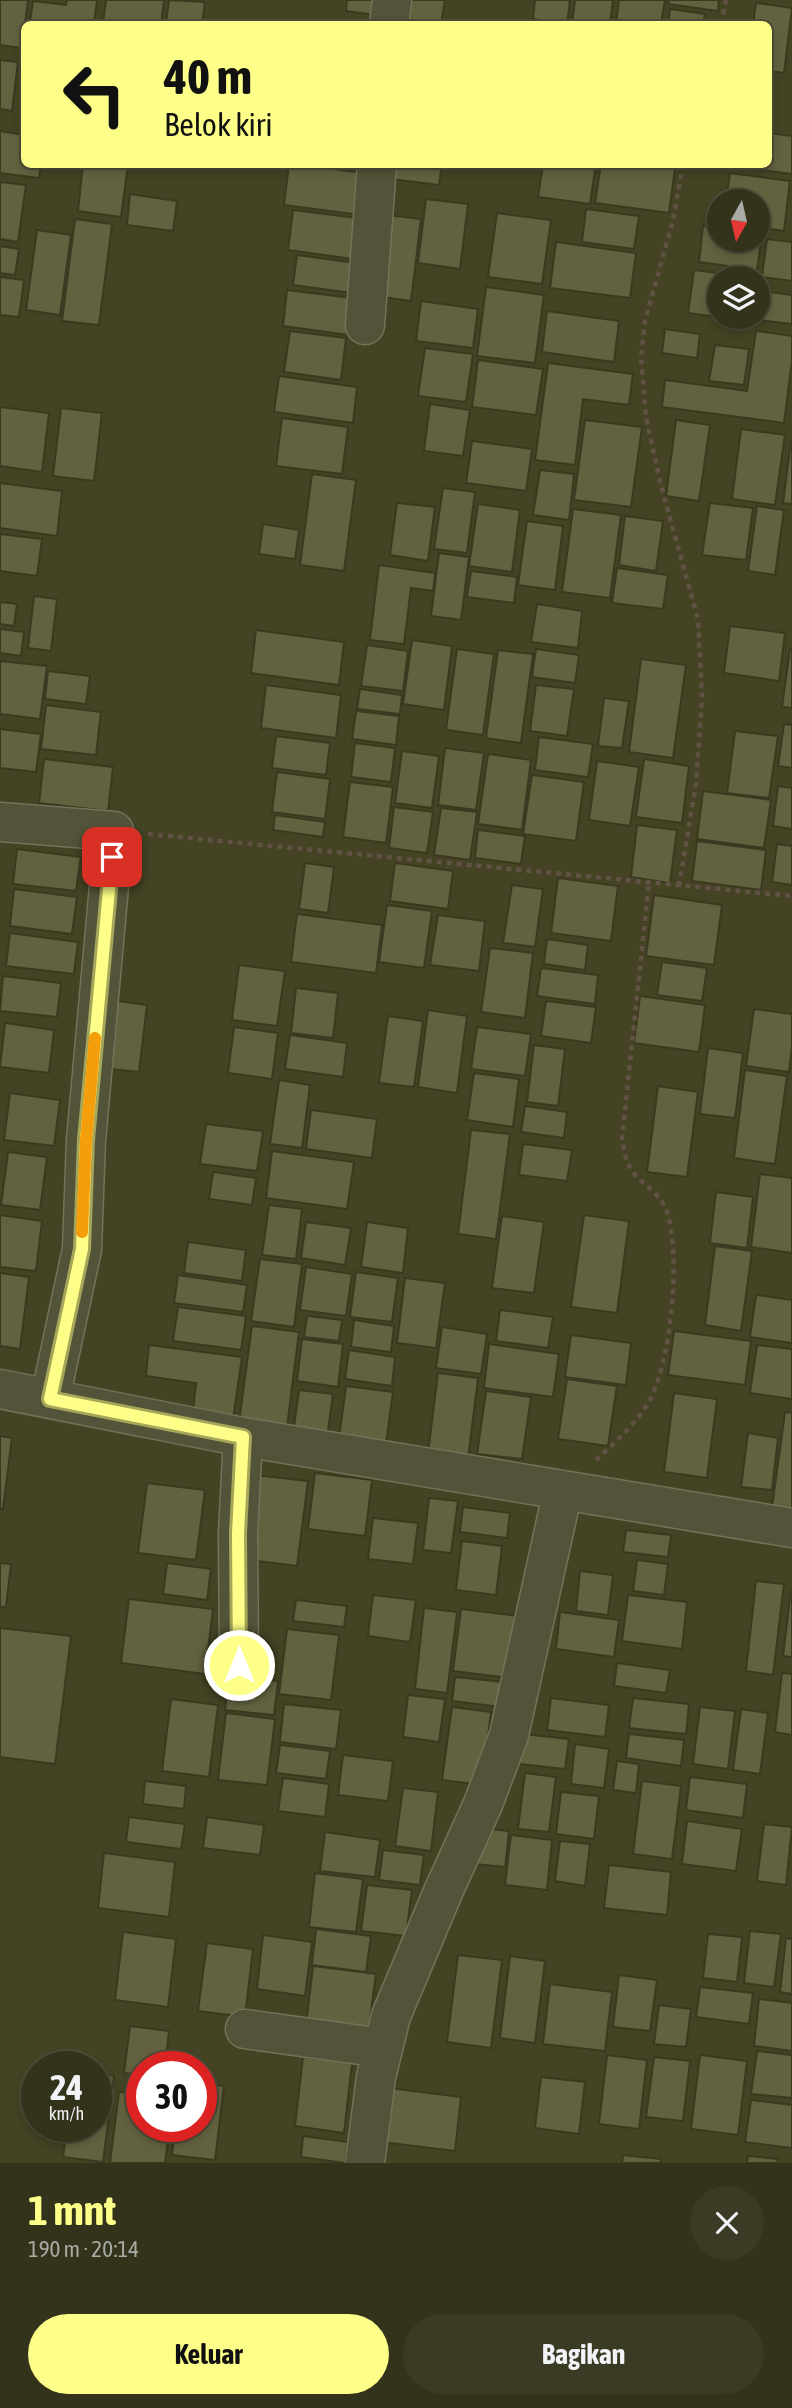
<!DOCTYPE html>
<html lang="id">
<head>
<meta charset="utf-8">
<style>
  :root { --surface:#33321b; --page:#3b3a24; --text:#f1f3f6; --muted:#a9aaa3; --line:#4e4d3a; --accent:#feff89 }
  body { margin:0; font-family:"Asap Condensed",sans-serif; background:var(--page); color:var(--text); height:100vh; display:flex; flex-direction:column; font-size:26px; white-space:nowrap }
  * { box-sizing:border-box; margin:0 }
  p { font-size:23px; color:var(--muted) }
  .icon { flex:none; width:38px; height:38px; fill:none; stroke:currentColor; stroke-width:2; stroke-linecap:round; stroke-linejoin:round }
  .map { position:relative; height:2163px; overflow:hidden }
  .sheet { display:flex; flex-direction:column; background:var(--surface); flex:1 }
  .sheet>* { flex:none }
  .banner { position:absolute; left:21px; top:21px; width:751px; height:147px; border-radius:10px; box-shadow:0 4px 10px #0003,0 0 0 2px var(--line); background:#feff89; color:#111; overflow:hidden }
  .needle { width:46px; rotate:188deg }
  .buttons { position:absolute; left:707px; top:189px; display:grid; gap:14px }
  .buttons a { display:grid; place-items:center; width:63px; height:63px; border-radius:50%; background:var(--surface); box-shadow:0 4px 10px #0003,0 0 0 2px var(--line); font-size:35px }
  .speed { position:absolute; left:21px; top:2051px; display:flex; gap:14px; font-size:35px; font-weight:700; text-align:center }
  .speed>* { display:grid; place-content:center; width:91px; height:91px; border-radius:50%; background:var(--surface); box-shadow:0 4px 10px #0003,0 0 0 2px var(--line); line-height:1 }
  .speed small { font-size:18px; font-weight:400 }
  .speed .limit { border:10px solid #d22; background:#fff; color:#111 }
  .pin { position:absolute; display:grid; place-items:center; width:60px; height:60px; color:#fff; margin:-30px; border-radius:14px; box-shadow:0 4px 10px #0006 }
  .me { position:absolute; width:77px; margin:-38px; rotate:0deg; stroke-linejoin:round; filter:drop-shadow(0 0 5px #0008) }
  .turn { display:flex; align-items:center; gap:24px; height:147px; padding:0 28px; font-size:32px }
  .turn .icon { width:91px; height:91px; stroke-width:2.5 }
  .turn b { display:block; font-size:49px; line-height:60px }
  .round { display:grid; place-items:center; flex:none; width:74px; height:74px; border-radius:37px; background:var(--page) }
  .headline { display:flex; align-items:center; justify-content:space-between; height:119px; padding:0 28px }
  h1 { font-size:42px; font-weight:700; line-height:52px; color:var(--accent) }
  .cta { display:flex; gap:14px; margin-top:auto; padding:14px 28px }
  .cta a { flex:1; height:80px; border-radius:42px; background:var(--accent); color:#111; font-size:28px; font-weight:700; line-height:80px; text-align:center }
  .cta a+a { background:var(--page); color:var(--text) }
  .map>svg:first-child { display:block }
  .building { fill:#636240; stroke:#3b3a20; stroke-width:2 }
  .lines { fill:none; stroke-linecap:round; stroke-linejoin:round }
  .minor-casing { stroke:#74735a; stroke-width:41 }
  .path { stroke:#615245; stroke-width:4.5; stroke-dasharray:5 5; stroke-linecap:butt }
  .minor { stroke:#535339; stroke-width:38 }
  .route-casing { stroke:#a5a659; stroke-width:18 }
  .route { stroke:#feff89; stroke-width:12 }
  .slow { stroke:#f59e0b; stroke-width:12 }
</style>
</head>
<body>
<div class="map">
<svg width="792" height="2163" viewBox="0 0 792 2163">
  <rect width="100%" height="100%" fill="#444324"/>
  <path class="building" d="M0 0H28L22 48 0 45Z
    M67 0H97L94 24 30 22 33 1 66 5Z
    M106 0H164L161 24 103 23Z
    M169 0 205 2 202 24H166Z
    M347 0H392L390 17 346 11Z
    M398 0H445L441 24H395Z
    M535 0H570L567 24 533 19Z
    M575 0H613L610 24H572Z
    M619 0H665L661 24H616Z
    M669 0H719L718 11 668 4Z
    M756 3 792 8 784 73 768 71V24H753Z
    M670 9 705 14 703 24H668Z
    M0 60 18 62 12 111 0 109Z
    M0 131 24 135V164H41L39 178 0 173Z
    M768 133 792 136V174L733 166V164H768Z
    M83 164H128L121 217 78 211Z
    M289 164 366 173 360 215 284 205Z
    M375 164H442L439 185 374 177Z
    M543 164H596L590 204 538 197Z
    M601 164H640L675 169 669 213 595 203Z
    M730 173 790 181 784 231 758 227V201H726Z
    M0 182 26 185 18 242 0 239Z
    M130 194 177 201 173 231 127 225Z
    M426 199 468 204 460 269 418 263Z
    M586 209 639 216 634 249 582 242Z
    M293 210 365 219 360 260 288 250Z
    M497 213 551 220 542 284 488 277Z
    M379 214 421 219 411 301 368 295Z
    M75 219 112 224 99 325 62 321Z
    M703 226 719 228V240H758V233H762L757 270 699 262Z
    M37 230 71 235 60 315 26 310Z
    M767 239 792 242V281L762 277Z
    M556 242 636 253 630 298 550 288Z
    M0 246 19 249 15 275 0 273Z
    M297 255 363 264 359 294 293 285Z
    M694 270 755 278H719V317H750L749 321 688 313Z
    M0 277 24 280 19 317 0 315Z
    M486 287 544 295 535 363 477 356Z
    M287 290 360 299 356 336 283 326Z
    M762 291 792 295V324L758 320Z
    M421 301 478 309 473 348 416 341Z
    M547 311 619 321 614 362 542 352Z
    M665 329 700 334 697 358 662 353Z
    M290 331 346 338 341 380 284 372Z
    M756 331 792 336V361L784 423 662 407 665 380 747 391Z
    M715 345 749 349 744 385 709 381Z
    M425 348 473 354 466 402 418 396Z
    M478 360 543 369 536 415 472 407Z
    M548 363 633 374 629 405 583 399 575 465 535 460Z
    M279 376 357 387 353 423 274 412Z
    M430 404 470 410 463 456 424 451Z
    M0 407 49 413 42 472 0 466Z
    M61 408 102 413 94 481 53 476Z
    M282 418 348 427 342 474 276 466Z
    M585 420 642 427 631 507 574 500Z
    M676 420 710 425 699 501 666 496Z
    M741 429 785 435 775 505 732 499Z
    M472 441 532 449 526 491 466 483Z
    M791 441H792V504L783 503Z
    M540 470 574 474 569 520 533 515Z
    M312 474 356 480 344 571 300 565Z
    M0 483 62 491 57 536 0 528Z
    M443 488 475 492 467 553 434 549Z
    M397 503 435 507 428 561 390 555Z
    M710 503 753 508 746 560 702 555Z
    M478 504 520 510 512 572 469 566Z
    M757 506 784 510 775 575 748 571Z
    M573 509 621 515 610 598 562 592Z
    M625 516 663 521 656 571 619 565Z
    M527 521 563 526 555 590 518 585Z
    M263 524 299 530 295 559 259 554Z
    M0 534 42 539 37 576 0 571Z
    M439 553 469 557 461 620 431 616Z
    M379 565 435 573 433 591 411 588 404 644 370 640Z
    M617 568 668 575 663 609 612 603Z
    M471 571 517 577 514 603 467 597Z
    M34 596 57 599 51 651 28 648Z
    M0 602 17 604 14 626 0 624Z
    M537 604 582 611 578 648 531 642Z
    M730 626 785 633 779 681 724 673Z
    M0 629 24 632 21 656 0 653Z
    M256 630 344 642 339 685 251 673Z
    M412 640 452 646 444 710 403 704Z
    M367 645 408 651 403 691 361 686Z
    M457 649 494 654 483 735 446 730Z
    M536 649 579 655 575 683 532 677Z
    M790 649H792V708L782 707Z
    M498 650 533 654 521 743 486 738Z
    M641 659 686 665 673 758 629 752Z
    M0 661 47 666 40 719 0 714Z
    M48 671 90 676 86 704 45 699Z
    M266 685 341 695 336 738 261 728Z
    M536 685 574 689 567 736 530 731Z
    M360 689 402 695 400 714 357 709Z
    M604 698 629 701 622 748 598 746Z
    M46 705 101 712 96 755 41 749Z
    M356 711 399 716 396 745 352 739Z
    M784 724 792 725V768L778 766Z
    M0 729 41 734 36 772 0 768Z
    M735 731 778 736 769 798 727 793Z
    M276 736 330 743 326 775 272 768Z
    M539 737 593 744 588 777 535 770Z
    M355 743 395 748 391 782 351 777Z
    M445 748 484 753 476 810 438 805Z
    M402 751 439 756 432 808 395 803Z
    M488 754 531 760 522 830 478 824Z
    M44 759 113 767 108 811 39 803Z
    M644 759 689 766 682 823 636 817Z
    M597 761 639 767 630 826 589 820Z
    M277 772 330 779 325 819 272 812Z
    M532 775 584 782 576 841 523 834Z
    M350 782 393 787 386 843 343 837Z
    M778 786 792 788V829L773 826Z
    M703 791 771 800 764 848 697 839Z
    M394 807 433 812 427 853 389 848Z
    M441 808 477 812 470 860 434 855Z
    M275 815 325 822 323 837 273 830Z
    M637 825 677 830 670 883 631 877Z
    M478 830 525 836 521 864 475 858Z
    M697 841 766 850 761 890 692 881Z
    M777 844 792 846V885L772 882Z
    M17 849 81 857 76 891 13 884Z
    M305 863 334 867 328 913 299 909Z
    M395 863 453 871 448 909 390 901Z
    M558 878 618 886 611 941 551 933Z
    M512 885 543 889 535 947 503 943Z
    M14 889 77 897 72 934 10 926Z
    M654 895 722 905 714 965 646 956Z
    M387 905 432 911 424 968 379 962Z
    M297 914 382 925 376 973 291 962Z
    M438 915 485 921 479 971 430 965Z
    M10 933 78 942 74 974 6 966Z
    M547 939 588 945 585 970 544 964Z
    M490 948 533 953 525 1018 481 1012Z
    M662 962 707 968 702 1001 657 995Z
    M239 965 285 971 277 1026 232 1020Z
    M541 968 598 975 595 1004 537 996Z
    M3 976 61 983 57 1017 0 1011Z
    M296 988 338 993 333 1038 291 1033Z
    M640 996 705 1005 699 1052 634 1043Z
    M110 1000 147 1005 139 1072 102 1068Z
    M546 1001 596 1007 591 1043 541 1036Z
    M754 1009 792 1014V1046L789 1072 746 1066Z
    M428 1010 467 1016 457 1093 418 1087Z
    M388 1016 423 1021 414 1087 379 1083Z
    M5 1023 54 1030 49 1073 0 1067Z
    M234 1027 278 1033 272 1079 228 1073Z
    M477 1027 531 1034 525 1076 471 1069Z
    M290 1035 347 1043 343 1077 285 1069Z
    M534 1045 565 1049 558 1106 527 1102Z
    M708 1048 743 1053 735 1118 700 1114Z
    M745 1070 787 1076 775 1164 734 1158Z
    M474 1073 519 1079 513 1127 467 1120Z
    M279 1080 310 1085 302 1148 270 1144Z
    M658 1086 698 1092 687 1177 647 1172Z
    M10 1093 60 1100 54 1146 4 1140Z
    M525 1106 567 1112 564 1138 521 1132Z
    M311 1110 377 1119 372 1158 306 1149Z
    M206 1124 263 1131 257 1171 200 1164Z
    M471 1130 510 1134 496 1239 458 1234Z
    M523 1144 572 1150 567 1181 519 1175Z
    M272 1151 354 1162 347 1209 266 1198Z
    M8 1152 47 1157 40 1210 1 1205Z
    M213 1172 256 1178 252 1205 209 1199Z
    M760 1174 792 1178V1253L751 1247Z
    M716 1192 753 1197 747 1248 710 1243Z
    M269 1205 302 1209 296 1259 262 1255Z
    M0 1215 42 1221 36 1271 0 1267Z
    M584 1215 629 1221 617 1313 571 1307Z
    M502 1216 544 1222 534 1293 492 1288Z
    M306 1222 351 1228 345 1265 301 1258Z
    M367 1222 408 1228 403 1273 361 1267Z
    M188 1242 246 1250 242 1281 184 1273Z
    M715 1246 752 1251 741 1331 705 1325Z
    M260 1259 302 1264 294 1327 251 1321Z
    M306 1267 352 1274 346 1316 300 1310Z
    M356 1272 398 1278 392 1322 350 1317Z
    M0 1273 29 1277 20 1349 0 1346Z
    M178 1275 247 1285 243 1312 174 1303Z
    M405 1278 445 1283 436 1348 397 1343Z
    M756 1295 792 1300V1343L750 1337Z
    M178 1307 246 1316 241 1350 173 1341Z
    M500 1310 553 1317 548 1348 496 1341Z
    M307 1316 342 1320 339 1341 304 1337Z
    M354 1320 394 1326 391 1352 351 1347Z
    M252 1326 299 1332 286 1435 238 1429Z
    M442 1327 487 1334 481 1374 436 1368Z
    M674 1331 751 1341 745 1385 668 1375Z
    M571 1335 631 1343 626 1385 565 1377Z
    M302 1339 343 1344 338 1387 297 1381Z
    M489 1344 559 1354 553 1397 484 1388Z
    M149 1345 242 1357 232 1426 192 1420 196 1383 146 1376Z
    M757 1345 792 1349V1399L750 1393Z
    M349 1350 395 1357 392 1386 345 1379Z
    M438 1373 478 1378 468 1459 428 1453Z
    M567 1379 617 1386 608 1446 558 1439Z
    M346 1386 393 1392 386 1444 339 1438Z
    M299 1390 333 1394 327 1438 293 1434Z
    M486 1391 531 1397 522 1459 477 1454Z
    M674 1393 717 1399 707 1478 664 1472Z
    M785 1412 792 1413V1510L772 1507Z
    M748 1433 778 1438 772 1490 741 1487Z
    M0 1436 12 1438 3 1509H0Z
    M315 1473 372 1480 365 1536 308 1529Z
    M253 1475 308 1481 297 1566 242 1559Z
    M147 1483 205 1490 196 1560 138 1553Z
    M429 1498 458 1501 451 1553 423 1550Z
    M463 1507 510 1513 507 1538 460 1532Z
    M373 1518 418 1523 413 1564 368 1559Z
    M626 1530 671 1535 668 1557 623 1552Z
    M462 1541 502 1546 496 1595 456 1590Z
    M637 1560 668 1564 664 1595 633 1591Z
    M0 1563 11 1564 6 1607H0Z
    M167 1563 211 1569 207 1600 163 1594Z
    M580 1571 613 1575 608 1615 576 1611Z
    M756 1581 784 1584 773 1675 746 1671Z
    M791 1591H792V1657L783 1656Z
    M373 1595 416 1600 410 1642 368 1636Z
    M628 1595 687 1602 682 1649 622 1641Z
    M129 1599 213 1609 205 1674 121 1663Z
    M296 1600 347 1606 344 1627 293 1621Z
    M424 1608 457 1612 447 1693 415 1689Z
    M461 1609 518 1616 510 1678 453 1671Z
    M560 1612 619 1620 614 1657 556 1649Z
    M0 1628 71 1636 55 1764 0 1757Z
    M287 1629 339 1635 331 1700 279 1694Z
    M617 1663 670 1670 666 1693 614 1686Z
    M782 1673 792 1674V1735L775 1732Z
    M229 1675 278 1681 274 1715 225 1710Z
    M455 1677 504 1682 501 1707 452 1701Z
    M408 1695 445 1699 439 1742 403 1737Z
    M551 1698 609 1705 605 1737 547 1730Z
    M633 1698 689 1704 686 1734 629 1728Z
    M171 1699 218 1705 209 1777 162 1771Z
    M284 1704 341 1710 336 1749 280 1742Z
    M452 1707 491 1712 482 1785 442 1780Z
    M700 1707 735 1711 728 1769 693 1764Z
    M741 1709 768 1713 760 1774 733 1770Z
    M226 1713 275 1719 267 1785 218 1780Z
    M523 1734 569 1739 565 1769 519 1764Z
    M629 1734 684 1740 681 1766 626 1758Z
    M575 1744 609 1749 604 1788 571 1784Z
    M280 1745 330 1751 326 1779 276 1773Z
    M343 1755 393 1761 388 1801 338 1795Z
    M617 1761 639 1764 636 1793 613 1790Z
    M525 1773 556 1777 549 1832 518 1829Z
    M690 1777 747 1784 743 1818 686 1810Z
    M283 1778 329 1784 325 1817 278 1811Z
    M145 1781 186 1786 184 1809 143 1804Z
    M642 1781 681 1786 672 1859 633 1854Z
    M403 1788 438 1792 431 1851 395 1846Z
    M561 1792 599 1796 594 1839 556 1834Z
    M129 1817 185 1824 181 1849 126 1842Z
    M207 1817 264 1825 260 1855 203 1848Z
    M687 1821 742 1829 736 1871 682 1864Z
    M764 1824 792 1827 786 1885 757 1881Z
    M480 1828 509 1831 505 1867 475 1864Z
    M325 1832 380 1840 375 1877 320 1871Z
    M511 1835 552 1840 547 1890 505 1885Z
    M560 1841 590 1844 585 1886 555 1881Z
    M383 1850 424 1855 420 1885 379 1880Z
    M104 1853 175 1862 169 1917 98 1908Z
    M609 1865 671 1872 667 1915 604 1908Z
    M315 1873 363 1879 356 1932 309 1927Z
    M367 1885 412 1890 406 1936 361 1931Z
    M316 1929 371 1936 366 1972 312 1965Z
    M750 1931 781 1934 774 1987 744 1983Z
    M123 1932 176 1939 168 2007 115 2000Z
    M708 1934 742 1937 737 1982 703 1978Z
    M263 1935 312 1942 305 1996 257 1989Z
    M786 1938 792 1939V1994L780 1992Z
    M207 1943 253 1949 245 2017 198 2011Z
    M458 1955 502 1960 491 2048 447 2042Z
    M510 1956 545 1961 535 2043 500 2038Z
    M313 1966 376 1974 368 2034 306 2025Z
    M619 1975 657 1980 650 2031 613 2027Z
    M550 1984 612 1992 605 2051 543 2044Z
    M700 1987 753 1993 749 2024 696 2017Z
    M759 1999 792 2003V2051L754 2046Z
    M659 2005 691 2009 686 2047 654 2044Z
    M130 2026 169 2031 165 2067H142V2075L124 2073Z
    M757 2051 792 2055V2098L751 2094Z
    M607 2055 647 2060 639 2129 599 2124Z
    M700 2055 747 2061 738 2135 691 2129Z
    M303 2057 352 2063 344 2133 295 2126Z
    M654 2057 690 2061 683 2121 646 2117Z
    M96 2073 114 2076 103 2162 63 2157 67 2126H96Z
    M541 2077 585 2082 579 2134 535 2128Z
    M201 2083 224 2086 215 2160 172 2155 175 2126H201Z
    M389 2088 461 2097 455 2151 382 2142Z
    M119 2092 142 2095V2126H170L165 2163H110Z
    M751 2100 792 2105V2148L745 2142Z
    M303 2136 348 2142 345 2163 301 2157Z
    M623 2155 661 2159 660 2163H622Z
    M748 2156 778 2159 777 2163H747Z"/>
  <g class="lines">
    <g class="minor-casing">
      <path id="minor" d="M389 24 392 0
        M365 325 377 164
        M0 822 114 831 86 1140 82 1249 50 1399
        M0 1389 243 1437 792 1528
        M239 1665 238 1533 243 1437
        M245 2029 382 2048
        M365 2163 376 2077 391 2016 443 1892 483 1804 509 1735 563 1490"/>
    </g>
    <path class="path" d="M721 24 726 0
      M148 834 792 896
      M679 886 696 784 702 697 698 619 660 482 646 417 641 357 645 321 673 220 683 164
      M596 1460C616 1442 640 1420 652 1396 671 1355 681 1255 667 1212 661 1195 649 1189 637 1177 626 1166 624 1151 622 1138L649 883"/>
    <use href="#minor" class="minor"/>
  </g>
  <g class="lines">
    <g class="route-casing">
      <path id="route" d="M112 857 86 1140 82 1249 50 1399 243 1437 238 1533 239 1665"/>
    </g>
    <use href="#route" class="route"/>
    <path class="slow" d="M82 1232 86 1140 95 1038"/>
  </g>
</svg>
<div class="buttons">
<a><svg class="needle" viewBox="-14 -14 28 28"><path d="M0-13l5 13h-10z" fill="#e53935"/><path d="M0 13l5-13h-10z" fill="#a9aaa3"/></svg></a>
<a><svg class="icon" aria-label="layers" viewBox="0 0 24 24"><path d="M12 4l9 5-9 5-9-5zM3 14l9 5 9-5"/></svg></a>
</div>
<div class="speed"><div>24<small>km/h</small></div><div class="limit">30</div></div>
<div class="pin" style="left:112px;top:857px;background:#d93025"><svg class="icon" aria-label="arrive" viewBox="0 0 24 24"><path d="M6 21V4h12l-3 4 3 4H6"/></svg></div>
<svg class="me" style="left:239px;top:1665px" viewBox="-20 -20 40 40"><circle r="17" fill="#feff89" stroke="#fff" stroke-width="3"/><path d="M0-11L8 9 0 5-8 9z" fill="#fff"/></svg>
<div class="banner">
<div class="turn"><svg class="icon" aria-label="left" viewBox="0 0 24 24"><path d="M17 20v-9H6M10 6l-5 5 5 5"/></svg><div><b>40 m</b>Belok kiri</div></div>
</div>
</div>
<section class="sheet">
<div class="headline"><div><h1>1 mnt</h1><p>190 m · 20:14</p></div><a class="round"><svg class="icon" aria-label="close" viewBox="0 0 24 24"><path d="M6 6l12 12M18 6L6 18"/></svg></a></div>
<div class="cta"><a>Keluar</a><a>Bagikan</a></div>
</section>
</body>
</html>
